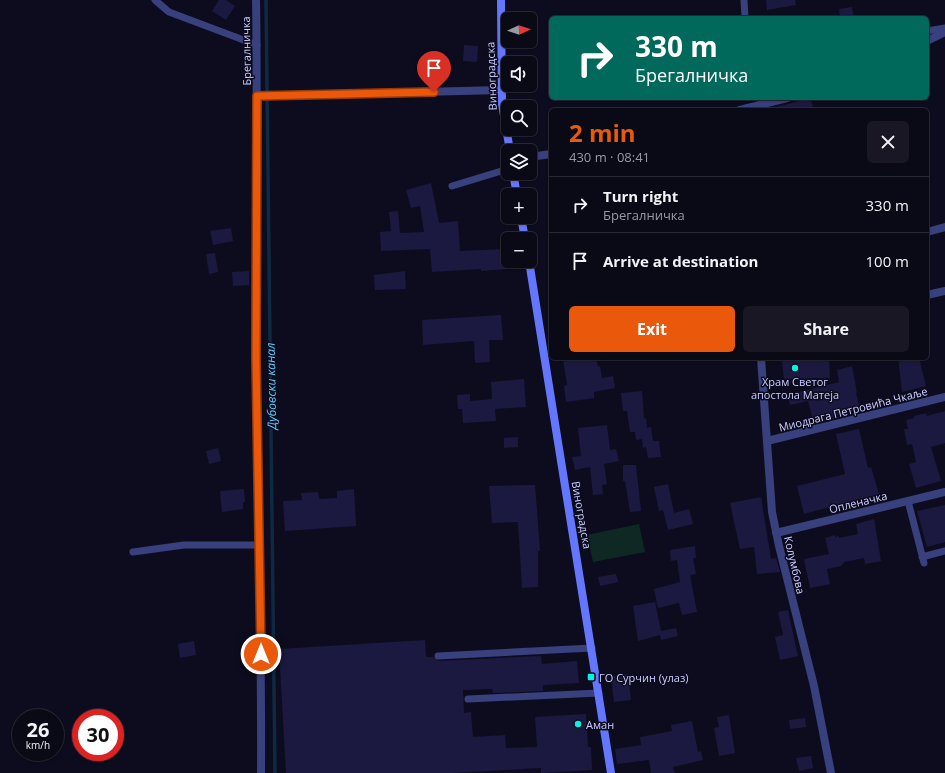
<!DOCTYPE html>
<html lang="en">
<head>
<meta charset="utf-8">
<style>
  :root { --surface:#0a0916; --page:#181723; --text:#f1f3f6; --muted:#999aa1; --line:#2a2a35; --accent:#ea580c }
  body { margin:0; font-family:"Open Sans",sans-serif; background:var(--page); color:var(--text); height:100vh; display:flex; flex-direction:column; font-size:15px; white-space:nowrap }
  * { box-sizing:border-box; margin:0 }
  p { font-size:13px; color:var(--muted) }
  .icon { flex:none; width:22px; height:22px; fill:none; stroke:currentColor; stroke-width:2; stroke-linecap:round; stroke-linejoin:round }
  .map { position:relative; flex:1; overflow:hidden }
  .side { position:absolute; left:549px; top:108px; width:380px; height:252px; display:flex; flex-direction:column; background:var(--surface); border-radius:6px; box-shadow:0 1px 3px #0004,0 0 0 1px var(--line) }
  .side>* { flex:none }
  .hud { position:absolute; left:549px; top:16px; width:380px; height:84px; border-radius:6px; box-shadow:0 1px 3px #0004,0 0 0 1px var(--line); background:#00695c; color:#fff; overflow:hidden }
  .needle { width:26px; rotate:87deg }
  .controls { position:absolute; left:501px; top:12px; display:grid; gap:8px }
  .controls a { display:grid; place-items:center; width:36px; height:36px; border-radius:6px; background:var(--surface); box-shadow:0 1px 3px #0004,0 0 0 1px var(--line); font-size:20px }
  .speed { position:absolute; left:12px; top:709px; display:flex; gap:8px; font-size:20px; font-weight:700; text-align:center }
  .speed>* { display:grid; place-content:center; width:52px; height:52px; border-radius:50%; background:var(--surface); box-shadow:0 1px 3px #0004,0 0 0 1px var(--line); line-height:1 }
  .speed small { font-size:10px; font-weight:400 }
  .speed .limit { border:6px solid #d22; background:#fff; color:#111 }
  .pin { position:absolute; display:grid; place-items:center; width:34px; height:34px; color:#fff; margin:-41px -17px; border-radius:50% 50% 50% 0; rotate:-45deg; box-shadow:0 0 4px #0007 }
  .pin .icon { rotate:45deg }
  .me { position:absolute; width:44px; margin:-22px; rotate:0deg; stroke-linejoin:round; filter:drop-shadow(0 0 3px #0008) }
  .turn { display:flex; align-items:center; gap:14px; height:84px; padding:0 20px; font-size:18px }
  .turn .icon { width:52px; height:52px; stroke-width:2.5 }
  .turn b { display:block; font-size:28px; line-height:34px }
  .round { display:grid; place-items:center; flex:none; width:42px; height:42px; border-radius:6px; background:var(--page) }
  .head { display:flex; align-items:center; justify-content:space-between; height:68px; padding:0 20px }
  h1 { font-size:24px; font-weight:700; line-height:30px; color:var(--accent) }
  .cta { display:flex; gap:8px; margin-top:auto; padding:8px 20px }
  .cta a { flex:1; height:46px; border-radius:6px; background:var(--accent); color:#fff; font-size:16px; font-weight:700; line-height:46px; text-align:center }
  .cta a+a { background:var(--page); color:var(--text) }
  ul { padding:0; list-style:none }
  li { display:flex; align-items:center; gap:12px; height:56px; padding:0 20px; border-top:1px solid var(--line) }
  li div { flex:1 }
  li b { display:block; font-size:15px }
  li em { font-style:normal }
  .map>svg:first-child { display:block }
  .green { fill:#102824 }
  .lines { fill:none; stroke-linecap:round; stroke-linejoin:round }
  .stream { stroke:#0d2a42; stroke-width:3.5 }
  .building { fill:#1b193f }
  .lane { stroke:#38407d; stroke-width:7 }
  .street { stroke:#38407d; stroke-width:8 }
  .secondary { stroke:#6477fc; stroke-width:8 }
  .route-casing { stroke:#983908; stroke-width:10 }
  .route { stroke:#ea580c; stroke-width:7 }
  .poi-dot { fill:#04f1e5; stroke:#0d0c1e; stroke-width:1.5 }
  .labels { text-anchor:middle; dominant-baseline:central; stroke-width:3; stroke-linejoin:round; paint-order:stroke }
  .street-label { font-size:11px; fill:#cbcdfe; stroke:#0d0c1e }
  .poi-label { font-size:11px; fill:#cbcdfe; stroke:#0d0c1e; text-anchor:start }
  .water-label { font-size:12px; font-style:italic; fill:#5bcafc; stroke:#0d0c1e }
</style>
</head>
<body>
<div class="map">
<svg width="945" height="773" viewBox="0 0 945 773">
  <rect width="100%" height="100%" fill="#0d0c1e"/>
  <path class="green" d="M639 524 645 552 593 562 587 535Z"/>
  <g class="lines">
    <path class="stream" d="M266 0 275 773"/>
  </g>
  <path class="building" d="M219 0H226L235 6 226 20 212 11Z
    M766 0H795L796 5 767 10Z
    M852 7 854 18H840L839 9Z
    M464 45 478 46 477 62 463 61Z
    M810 98 814 110H778L777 107Z
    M431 183 439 223 458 221 460 251 506 249 508 269 481 271V269L432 272 430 249 381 251 380 232 391 231 389 212 398 211 400 233 424 232 420 206 411 208 406 190Z
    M231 228 233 241 213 245 210 231Z
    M215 253 218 272 209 274 206 254Z
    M249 271V285L233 286 232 272Z
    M405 271 406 289 375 290 374 275Z
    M501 315 503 340H489L490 362 475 363 474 341 423 345 422 320Z
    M569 358H596L598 367 600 366 602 378 613 376 615 388 594 392V398L566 402 564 386 567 385 563 359Z
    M785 358H829L830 378 784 379 782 362Z
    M898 358H919L926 386 902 392Z
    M852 366 857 393H856L860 409 833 416 834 419 814 424 808 401 790 405 787 395 839 382 837 370Z
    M524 379 526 407 495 409 496 421 463 423 462 409H458L457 395 470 394V401L492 399 491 382Z
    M642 391 644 419 646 418 647 428 651 427 653 441H659L661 457 648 458 646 447 643 448 642 439 636 440 635 432H630L627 411H623L621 393Z
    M945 411V443L931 447 941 481 916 488 909 464 916 462 912 444 907 445 904 429H908L906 420 914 418V416L926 413 927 416Z
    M607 425 610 450 616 449 619 461 604 464 607 484 602 485 603 494 593 495 590 467 575 470 572 457 581 456 578 428Z
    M859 429 868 468 871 467 879 494 804 514 797 486 845 474 836 434Z
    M518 437V447L504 448V438Z
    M218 448 221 461 209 464 206 451Z
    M623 465H636L641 511 630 512 625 481H623Z
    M668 484 674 513 689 509 693 524 668 530 663 510 659 511 654 487Z
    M535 485 540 551H538V587L522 588 518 522 492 523 489 486Z
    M244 489 245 502H243V509L222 512 220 491Z
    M354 489 356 526 285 531 283 501 302 500 301 493 318 492 319 499 337 498V491Z
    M761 497 771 559 776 558 780 572 757 574 754 547 740 549 730 503Z
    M945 505V542L927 547 917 511Z
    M874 519 881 561 865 564 864 558 844 562 841 566 827 569 830 584 810 588 804 559 829 554 825 538 835 535V537L839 536V538L858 534 856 524Z
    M695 546 696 558H693L696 574 690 575 697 612 682 615 679 603 658 608 654 589 680 582 677 560 671 561 670 550Z
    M616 574 618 582 600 586 598 577Z
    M655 602 661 631 676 628 678 636 661 640 660 635 638 641 633 606Z
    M788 610 798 656 780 660 775 637 783 635 778 612Z
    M425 640 426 657H433L438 661 541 656 542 664 577 661 579 683 543 685V691L493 693 492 689 463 690 464 713 471 712 473 737 505 735 506 748 537 747 535 717 586 714 588 747H591L592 770 541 773V768L452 773H286L279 649Z
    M194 641 196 655 180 658 178 644Z
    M628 674 631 700 614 702 611 676Z
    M729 715 735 753 719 756 714 728 719 727 717 717Z
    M805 718 806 727 790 729 789 720Z
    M692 721 698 752 701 751 703 760 673 767 675 773H651L649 760 617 764 615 749 641 745 640 737 672 731 671 725Z
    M811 756 813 768 799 771 796 758Z"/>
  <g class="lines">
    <path class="lane" d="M155 0 169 12 257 45
      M744 0 745 18
      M927 31 945 28
      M452 186 508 169
      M908 501 924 563
      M133 552 184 545H258
      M922 557 945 551
      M438 656 592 648
      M468 699 599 693"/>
    <path class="street" d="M256 0C258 115 255 230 256 346 257 488 262 631 261 773
      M927 41 945 32
      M257 96 502 90
      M740 110 787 98
      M530 157 551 154
      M927 232 945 227
      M927 295 945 291
      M761 358 772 512 779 546 814 686 831 773
      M767 441 945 397
      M776 533 945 492"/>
    <path class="secondary" d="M501 0 502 104 510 151
      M513 173 517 195
      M521 217 525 239
      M529 261 611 773"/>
  </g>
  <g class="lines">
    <g class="route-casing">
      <path id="route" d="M261 654 256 358 257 96 434 92"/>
    </g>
    <use href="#route" class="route"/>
  </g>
  <g class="poi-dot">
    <circle cx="795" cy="368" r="4"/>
    <rect x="587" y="673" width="8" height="8" rx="2"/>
    <circle cx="578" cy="724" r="4"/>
  </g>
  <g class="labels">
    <g class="street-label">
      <text transform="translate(246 51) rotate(-91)">Брегалничка</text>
      <text transform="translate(491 76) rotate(-92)">Виноградска</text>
      <text transform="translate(853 409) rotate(-14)">Миодрага Петровића Чкаље</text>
      <text transform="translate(858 502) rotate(-14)">Опленачка</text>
      <text transform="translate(582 515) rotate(80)">Виноградска</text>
      <text transform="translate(795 565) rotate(77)">Колумбова</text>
    </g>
    <g class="poi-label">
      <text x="795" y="381" text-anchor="middle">Храм Светог<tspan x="795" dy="13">апостола Матеја</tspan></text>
      <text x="599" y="677">ГО Сурчин (улаз)</text>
      <text x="586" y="724">Аман</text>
    </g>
    <g class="water-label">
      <text transform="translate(271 386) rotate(-91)">Дубовски канал</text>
    </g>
  </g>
</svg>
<div class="controls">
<a><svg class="needle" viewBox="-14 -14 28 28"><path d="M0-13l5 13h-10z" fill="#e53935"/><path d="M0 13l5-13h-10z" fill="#999aa1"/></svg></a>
<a><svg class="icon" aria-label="sound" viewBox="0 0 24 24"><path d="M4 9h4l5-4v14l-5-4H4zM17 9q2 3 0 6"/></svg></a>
<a><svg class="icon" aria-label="search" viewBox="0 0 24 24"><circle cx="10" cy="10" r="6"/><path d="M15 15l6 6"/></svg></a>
<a><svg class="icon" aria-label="layers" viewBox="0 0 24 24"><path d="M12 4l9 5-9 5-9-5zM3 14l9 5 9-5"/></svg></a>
<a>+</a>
<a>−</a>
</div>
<div class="speed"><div>26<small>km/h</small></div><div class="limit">30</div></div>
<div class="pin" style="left:434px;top:92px;background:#d93025"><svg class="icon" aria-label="arrive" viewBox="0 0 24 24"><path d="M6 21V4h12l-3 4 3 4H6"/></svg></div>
<svg class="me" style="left:261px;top:654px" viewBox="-20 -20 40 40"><circle r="17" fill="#ea580c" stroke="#fff" stroke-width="3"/><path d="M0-11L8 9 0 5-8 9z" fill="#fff"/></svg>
<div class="hud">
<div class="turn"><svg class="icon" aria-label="right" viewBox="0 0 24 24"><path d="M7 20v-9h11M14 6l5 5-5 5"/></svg><div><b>330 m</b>Брегалничка</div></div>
</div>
<section class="side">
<div class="head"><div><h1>2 min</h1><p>430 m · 08:41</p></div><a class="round"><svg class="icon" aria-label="close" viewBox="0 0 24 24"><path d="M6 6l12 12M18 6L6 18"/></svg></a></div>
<ul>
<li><svg class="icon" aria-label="right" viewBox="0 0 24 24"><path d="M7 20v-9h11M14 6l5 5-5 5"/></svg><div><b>Turn right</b><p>Брегалничка</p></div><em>330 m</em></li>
<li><svg class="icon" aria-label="arrive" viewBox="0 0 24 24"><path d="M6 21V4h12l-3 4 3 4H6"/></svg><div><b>Arrive at destination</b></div><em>100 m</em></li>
</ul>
<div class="cta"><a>Exit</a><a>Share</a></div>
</section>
</div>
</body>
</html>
